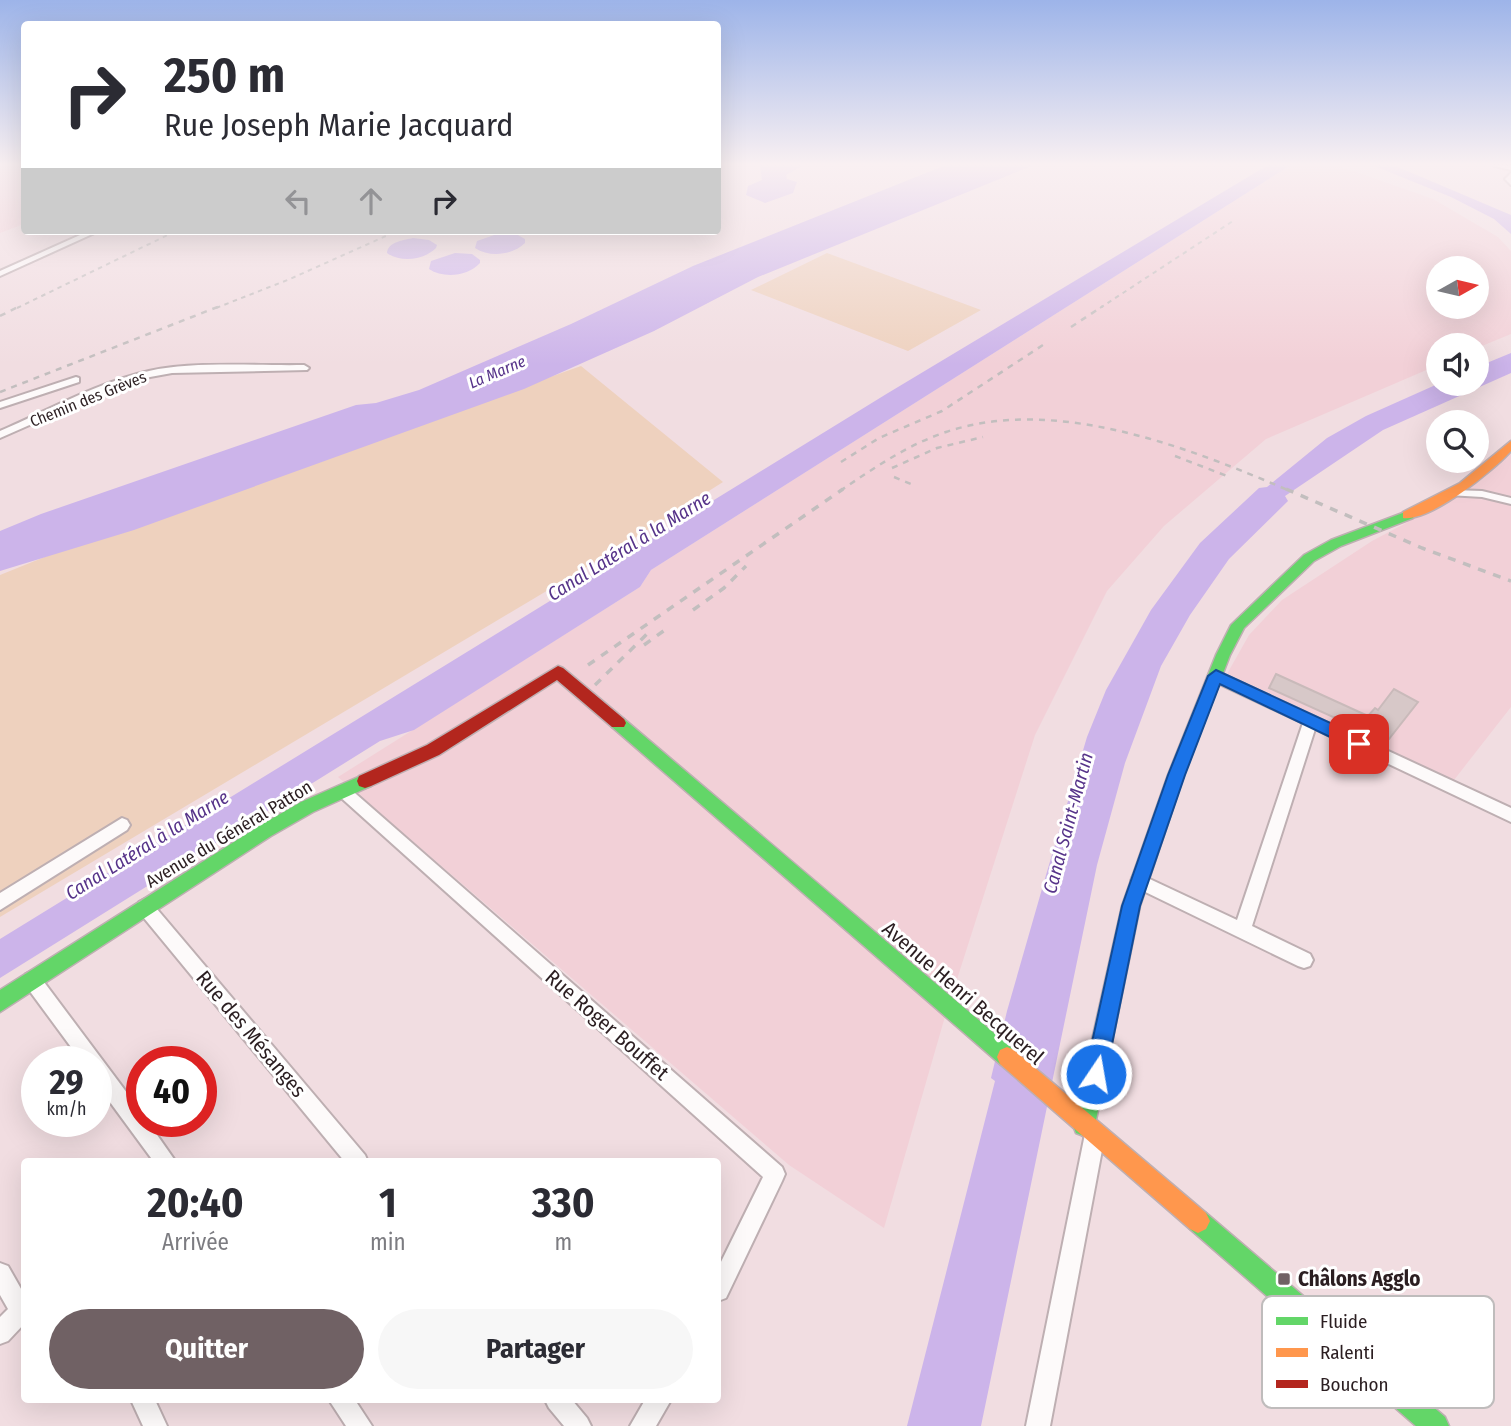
<!DOCTYPE html>
<html lang="fr">
<head>
<meta charset="utf-8">
<style>
  :root { --surface:#fff; --page:#f7f7f7; --text:#2b2b33; --muted:#7c7c81; --accent:#706164 }
  body { margin:0; font-family:"Fira Sans Condensed",sans-serif; background:var(--page); color:var(--text); height:100vh; display:flex; flex-direction:column; font-size:26px; white-space:nowrap }
  * { box-sizing:border-box; margin:0 }
  p { font-size:23px; color:var(--muted) }
  .icon { flex:none; width:38px; height:38px; fill:none; stroke:currentColor; stroke-width:2; stroke-linecap:round; stroke-linejoin:round }
  .map { position:relative; flex:1; overflow:hidden }
  .drawer { position:absolute; left:21px; top:1158px; width:700px; height:245px; display:flex; flex-direction:column; background:var(--surface); border-radius:7px; box-shadow:0 7px 28px #0002 }
  .drawer>* { flex:none }
  .guide { position:absolute; left:21px; top:21px; width:700px; height:214px; border-radius:7px; box-shadow:0 7px 28px #0002; background:#fff; color:var(--text); overflow:hidden }
  .needle { width:46px; rotate:82deg }
  .fabs { position:absolute; left:1426px; top:256px; display:grid; gap:14px }
  .fabs a { display:grid; place-items:center; width:63px; height:63px; border-radius:50%; background:var(--surface); box-shadow:0 7px 28px #0002; font-size:35px }
  .speed { position:absolute; left:21px; top:1046px; display:flex; gap:14px; font-size:35px; font-weight:700; text-align:center }
  .speed>* { display:grid; place-content:center; width:91px; height:91px; border-radius:50%; background:var(--surface); box-shadow:0 7px 28px #0002; line-height:1 }
  .speed small { font-size:18px; font-weight:400 }
  .speed .limit { border:10px solid #d22; background:#fff; color:#111 }
  .pin { position:absolute; display:grid; place-items:center; width:60px; height:60px; color:#fff; margin:-30px; border-radius:14px; box-shadow:0 4px 10px #0006 }
  .me { position:absolute; width:77px; margin:-38px; rotate:12deg; stroke-linejoin:round; filter:drop-shadow(0 0 5px #0008) }
  .turn { display:flex; align-items:center; gap:24px; height:147px; padding:0 28px; font-size:32px }
  .turn .icon { width:91px; height:91px; stroke-width:2.5 }
  .turn b { display:block; font-size:49px; line-height:60px }
  .lanes { display:flex; align-items:center; height:66px; padding:0 28px; background:#0003; justify-content:center; gap:35px; direction:ltr }
  .lanes .off { opacity:.35 }
  .eta { display:flex; justify-content:space-evenly; align-items:center; height:119px; text-align:center }
  .eta b { font-size:42px; font-weight:700; line-height:49px }
  .cta { display:flex; gap:14px; margin-top:auto; padding:14px 28px }
  .cta a { flex:1; height:80px; border-radius:42px; background:var(--accent); color:#fff; font-size:28px; font-weight:700; line-height:80px; text-align:center }
  .cta a+a { background:var(--page); color:var(--text) }
  .map>svg:first-child { display:block }
  .built { fill:#f2d0d7; fill-rule:evenodd }
  .green { fill:#eed1be }
  .water { fill:#ccb4ea }
  .building { fill:#d7c8c8; stroke:#c9baba; stroke-width:2 }
  .lines { fill:none; stroke-linecap:round; stroke-linejoin:round }
  .street-casing { stroke:#beafb2; stroke-width:4 }
  .fast-casing { stroke:#beafb2; stroke-width:3 }
  .slow-casing { stroke:#beafb2; stroke-width:3 }
  .jam-casing { stroke:#beafb2; stroke-width:3 }
  .street { fill:#fdfafa; fill-rule:evenodd }
  .fast { fill:#63d668; fill-rule:evenodd }
  .slow { fill:#ff974d; fill-rule:evenodd }
  .jam { fill:#b3261e; fill-rule:evenodd }
  .rail-far2 { stroke:#c2bebe; stroke-width:2; stroke-dasharray:4.5 4.5; stroke-linecap:butt }
  .rail-far1 { stroke:#c2bebe; stroke-width:2.5; stroke-dasharray:6 6; stroke-linecap:butt }
  .rail { stroke:#c2bebe; stroke-width:3.5; stroke-dasharray:8 8; stroke-linecap:butt }
  .route { fill:#1a73e8; stroke:#114b97; stroke-width:2 }
  .poi-dot { fill:#706164; stroke:#fff; stroke-width:2.5 }
  .labels { text-anchor:middle; dominant-baseline:central; stroke-width:6; stroke-linejoin:round; paint-order:stroke }
  .far-water-label { font-size:16px; font-style:italic; fill:#57348a; stroke:#fff }
  .far-street-label { font-size:16px; fill:#2b1e21; stroke:#fff }
  .street-label { font-size:18px; fill:#2b1e21; stroke:#fff }
  .water-label { font-size:19px; font-style:italic; fill:#57348a; stroke:#fff }
  .near-street-label { font-size:21px; fill:#2b1e21; stroke:#fff }
  .near-poi-label { font-size:21px; font-weight:bold; fill:#2b1e21; stroke:#fff; text-anchor:start }
  .key { fill:#fff; stroke:#bfbcbc; stroke-width:2 }
  .key-label { font-size:19px; fill:#2b1e21 }
</style>
</head>
<body>
<div class="map">
<svg width="1511" height="1426" viewBox="0 0 1511 1426">
  <rect width="100%" height="100%" fill="#f1dde1"/>
  <path class="built" d="M0 165H24V224L0 233Z
    M1291 165H1336L1433 199 1498 237 1511 251V334L1477 348V345H1438V365L1266 439 1164 526 1107 591 1035 735 944 1020 884 1228 789 1165 338 777 640 587 651 570ZM1438 268H1477V306H1438Z
    M1511 452V707L1454 780 1227 674 1249 635 1282 600 1372 541 1457 496Z"/>
  <path class="green" d="M827 253 981 310 908 351 751 290Z
    M581 366 723 482 622 546 0 917V575L62 550Z"/>
  <path class="water" d="M760 165H804L786 175 787 179 797 182 793 193 765 203 746 195 748 186 762 180Z
    M946 165H1034L758 277 654 331 524 389 134 530 0 571V531L41 514 356 405 376 403 419 390 571 324 693 266Z
    M1268 165H1291L651 570 640 587 414 730 380 741 0 978V939L888 393Z
    M1372 165H1393L1511 215V234L1494 219 1451 197Z
    M500 233 516 234 525 239V243C513 255 490 258 475 248L477 241Z
    M413 238 429 240 437 245 436 248C424 260 401 263 387 253 388 242 403 240 413 238Z
    M455 253 472 254 480 260V263C468 276 444 279 429 269L431 261Z
    M1511 353V373L1383 430 1285 496 1288 501 1229 559 1190 615 1161 666 1125 763 1097 865 981 1426H907L995 1081 991 1078 1007 1011 1046 875 1087 737 1106 690 1151 610 1200 543 1259 488 1267 487 1327 438 1366 416 1440 383H1477V367Z"/>
  <path class="building" d="M1276 674 1368 716 1375 708 1378 710 1394 689 1418 702 1389 739 1358 721 1355 727 1269 688Z"/>
  <g class="lines">
    <g class="street-casing">
      <path id="street" d="M1494 165 1511 166V170L1495 166Z
        M1511 173V185L1505 179Z
        M89 231H99L0 276V271Z
        M304 365 309 368 307 370 172 373 150 377 109 390 0 438V431C49 410 96 383 149 371 194 361 257 366 304 365Z
        M76 377 79 378V382L0 408V402Z
        M1452 490 1482 491 1511 498V504L1482 497 1448 495 1446 493Z
        M1216 671 1511 808V822L1315 729 1252 926 1310 954 1313 960 1310 966 1304 968 1298 966 1133 886 1131 881 1133 876 1139 874 1237 920 1303 723 1211 680 1209 676Z
        M343 785 348 787 782 1167 785 1174 782 1181 726 1298 718 1301V1268L763 1177 338 795 335 791 338 787Z
        M122 818 127 820 130 825 127 830 0 910V893Z
        M145 899 151 902 365 1155 368 1162H345L139 912 137 907 139 902Z
        M32 971 38 974 142 1113V1122H148L176 1162H154L96 1083V1062H82L26 986 23 980 26 974Z
        M1095 1124 1102 1127 1105 1134 1050 1426H1026L1085 1134 1088 1127Z
        M0 1263 8 1266 24 1294V1324L8 1341 0 1344V1317L8 1309 0 1295Z
        M131 1400H155L167 1426H143Z
        M329 1400H355L372 1426H346Z
        M545 1400H572L587 1418 591 1426H564L549 1408Z
        M645 1400H671L656 1426H630Z"/>
    </g>
    <g class="fast-casing">
      <path id="fast" d="M1408 511 1414 515 1413 518 1341 546 1314 561 1244 628 1230 655 1184 775 1140 906 1095 1125 1092 1133 1084 1136 1076 1133 1073 1125 1122 906 1168 775 1216 655 1231 625 1304 555 1331 540Z
        M618 717 624 719 1014 1050 1017 1057 1014 1064 1007 1067 1000 1064 612 727 610 723 612 719Z
        M365 774 371 776 373 781 371 786 313 812 271 836 0 1012V990L259 826 301 802Z
        M1198 1209 1206 1213 1445 1417 1449 1426H1416L1190 1229 1186 1221 1190 1213Z"/>
    </g>
    <g class="slow-casing">
      <path id="slow" d="M1511 441V451C1493 471 1430 522 1403 518V512L1460 483Z
        M1007 1047 1014 1050 1206 1213 1210 1221 1206 1229 1198 1233 1190 1229 1000 1064 997 1057 1000 1050Z"/>
    </g>
    <g class="jam-casing">
      <path id="jam" d="M558 666 563 668 624 719 626 723 624 727H612L557 680 439 755 371 786 365 788 359 786 357 781 359 776 427 745Z"/>
    </g>
    <use href="#street" class="street"/>
    <use href="#fast" class="fast"/>
    <use href="#slow" class="slow"/>
    <use href="#jam" class="jam"/>
    <path class="rail-far2" d="M17 308 176 231
      M216 308 290 279 397 231
      M1100 308 1233 221"/>
    <path class="rail-far1" d="M0 316 20 306
      M1071 327 1103 306
      M0 392 220 306
      M1175 456 1227 476
      M841 462 879 438 942 411 1043 345
      M892 468 937 448 983 437
      M894 477 911 484
      M840 491C874 468 907 445 946 432 1056 395 1190 448 1290 491"/>
    <path class="rail" d="M1286 489 1422 548 1511 581
      M693 610 724 588 746 566
      M644 645 669 627
      M588 665 843 489
      M595 685 648 633"/>
  </g>
  <linearGradient id="sky" x2="0" y2="1"><stop stop-color="#9db4e9"/><stop offset="0.45" stop-color="#f9f0f2"/><stop offset="1" stop-color="#f9f0f2" stop-opacity="0"/></linearGradient>
  <rect width="1511" height="365" fill="url(#sky)"/>
  <path class="route" d="M1216 670 1365 739 1367 744 1365 748H1353L1220 684 1185 775 1140 906 1106 1074 1103 1082 1096 1085 1088 1082 1085 1074 1122 906 1168 775 1208 676Z"/>
  <rect class="poi-dot" x="1277" y="1272" width="14" height="14" rx="3.5"/>
  <g class="labels">
    <g class="far-water-label">
      <text transform="translate(497 372) rotate(-23)">La Marne</text>
    </g>
    <g class="far-street-label">
      <text transform="translate(88 399) rotate(-22)">Chemin des Grèves</text>
    </g>
    <g class="street-label">
      <text transform="translate(229 834) rotate(-31)">Avenue du Général Patton</text>
    </g>
    <g class="water-label">
      <text transform="translate(629 546) rotate(-32)">Canal Latéral à la Marne</text>
      <text transform="translate(1068 823) rotate(-75)">Canal Saint-Martin</text>
      <text transform="translate(147 845) rotate(-32)">Canal Latéral à la Marne</text>
    </g>
    <g class="near-street-label">
      <text transform="translate(963 993) rotate(41)">Avenue Henri Becquerel</text>
      <text transform="translate(607 1025) rotate(41)">Rue Roger Bouffet</text>
      <text transform="translate(251 1034) rotate(50)">Rue des Mésanges</text>
    </g>
    <g class="near-poi-label">
      <text x="1298" y="1279">Châlons Agglo</text>
    </g>
  </g>
  <rect x="1262" y="1296" width="232" height="112" rx="10" class="key"/>
  <rect x="1276" y="1317" width="32" height="8" fill="#63d668"/>
  <rect x="1276" y="1348" width="32" height="9" fill="#ff974d"/>
  <rect x="1276" y="1380" width="32" height="8" fill="#b3261e"/>
  <g class="key-label">
    <text x="1320" y="1328">Fluide</text>
    <text x="1320" y="1359">Ralenti</text>
    <text x="1320" y="1391">Bouchon</text>
  </g>
</svg>
<div class="fabs">
<a><svg class="needle" viewBox="-14 -14 28 28"><path d="M0-13l5 13h-10z" fill="#e53935"/><path d="M0 13l5-13h-10z" fill="#7c7c81"/></svg></a>
<a><svg class="icon" aria-label="sound" viewBox="0 0 24 24"><path d="M4 9h4l5-4v14l-5-4H4zM17 9q2 3 0 6"/></svg></a>
<a><svg class="icon" aria-label="search" viewBox="0 0 24 24"><circle cx="10" cy="10" r="6"/><path d="M15 15l6 6"/></svg></a>
</div>
<div class="speed"><div>29<small>km/h</small></div><div class="limit">40</div></div>
<div class="pin" style="left:1359px;top:744px;background:#d93025"><svg class="icon" aria-label="arrive" viewBox="0 0 24 24"><path d="M6 21V4h12l-3 4 3 4H6"/></svg></div>
<svg class="me" style="left:1096px;top:1074px" viewBox="-20 -20 40 40"><circle r="17" fill="#1a73e8" stroke="#fff" stroke-width="3"/><path d="M0-11L8 9 0 5-8 9z" fill="#fff"/></svg>
<div class="guide">
<div class="turn"><svg class="icon" aria-label="right" viewBox="0 0 24 24"><path d="M7 20v-9h11M14 6l5 5-5 5"/></svg><div><b>250 m</b>Rue Joseph Marie Jacquard</div></div>
<div class="lanes"><svg class="icon off" aria-label="left" viewBox="0 0 24 24"><path d="M17 20v-9H6M10 6l-5 5 5 5"/></svg><svg class="icon off" aria-label="ahead" viewBox="0 0 24 24"><path d="M12 20V5M6 11l6-6 6 6"/></svg><svg class="icon" aria-label="right" viewBox="0 0 24 24"><path d="M7 20v-9h11M14 6l5 5-5 5"/></svg></div>
</div>
<section class="drawer">
<div class="eta">
<div><b>20:40</b><p>Arrivée</p></div>
<div><b>1</b><p>min</p></div>
<div><b>330</b><p>m</p></div>
</div>
<div class="cta"><a>Quitter</a><a>Partager</a></div>
</section>
</div>
</body>
</html>
